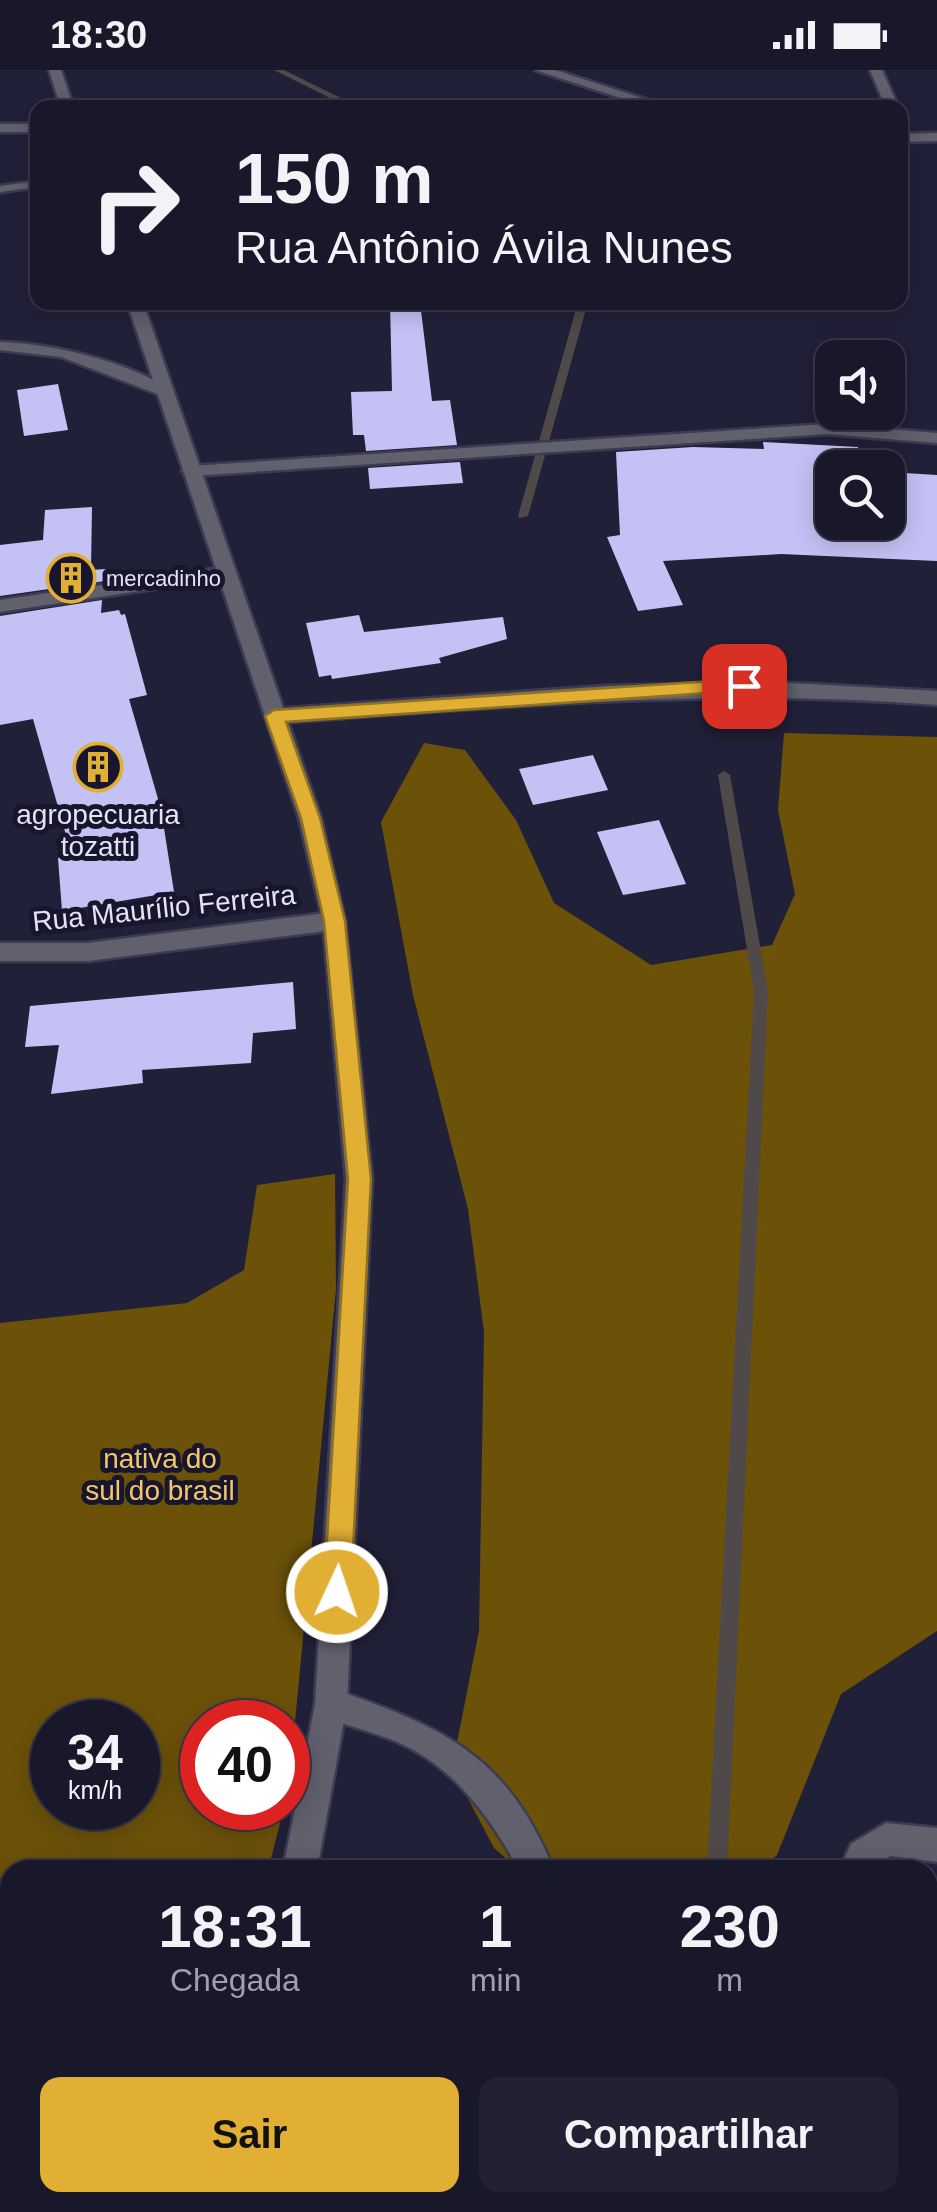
<!DOCTYPE html>
<html lang="pt">
<head>
<meta charset="utf-8">
<style>
  :root { --surface:#19182b; --page:#222133; --text:#f1f3f6; --muted:#9fa0a9; --line:#373747; --accent:#e1af34 }
  body { margin:0; font-family:Helvetica,sans-serif; background:var(--page); color:var(--text); height:100vh; display:flex; flex-direction:column; font-size:38px; white-space:nowrap }
  * { box-sizing:border-box; margin:0 }
  p { font-size:32px; color:var(--muted) }
  .icon { flex:none; width:55px; height:55px; fill:none; stroke:currentColor; stroke-width:2; stroke-linecap:round; stroke-linejoin:round }
  .map { position:relative; flex:1; overflow:hidden }
  .drawer { position:absolute; left:0px; top:1790px; width:938px; height:352px; display:flex; flex-direction:column; background:var(--surface); border-radius:30px 30px 0 0; box-shadow:0 5px 25px #0003,0 0 0 2px var(--line) }
  .drawer>* { flex:none }
  .hud { position:absolute; left:30px; top:30px; width:878px; height:210px; border-radius:20px; box-shadow:0 5px 25px #0003,0 0 0 2px var(--line); background:#19182b; color:var(--text); overflow:hidden }
  .fabs { position:absolute; left:815px; top:270px; display:grid; gap:20px }
  .fabs a { display:grid; place-items:center; width:90px; height:90px; border-radius:20px; background:var(--surface); box-shadow:0 5px 25px #0003,0 0 0 2px var(--line); font-size:50px }
  .speed { position:absolute; left:30px; top:1630px; display:flex; gap:20px; font-size:50px; font-weight:700; text-align:center }
  .speed>* { display:grid; place-content:center; width:130px; height:130px; border-radius:50%; background:var(--surface); box-shadow:0 5px 25px #0003,0 0 0 2px var(--line); line-height:1 }
  .speed small { font-size:25px; font-weight:400 }
  .speed .limit { border:15px solid #d22; background:#fff; color:#111 }
  .pin { position:absolute; display:grid; place-items:center; width:85px; height:85px; color:#fff; margin:-42px; border-radius:20px; box-shadow:0 5px 15px #0006 }
  .me { position:absolute; width:110px; margin:-55px; rotate:3deg; stroke-linejoin:round; filter:drop-shadow(0 0 8px #0008) }
  .turn { display:flex; align-items:center; gap:35px; height:210px; padding:0 40px; font-size:45px }
  .turn .icon { width:130px; height:130px; stroke-width:2.5 }
  .turn b { display:block; font-size:70px; line-height:85px }
  .eta { display:flex; justify-content:space-evenly; align-items:center; height:170px; text-align:center }
  .eta b { font-size:60px; font-weight:700; line-height:70px }
  .button { display:flex; gap:20px; margin-top:auto; padding:20px 40px }
  .button a { flex:1; height:115px; border-radius:20px; background:var(--accent); color:#111; font-size:40px; font-weight:700; line-height:115px; text-align:center }
  .button a+a { background:var(--page); color:var(--text) }
  .status { display:flex; justify-content:space-between; align-items:center; height:70px; padding:0 50px; background:var(--surface); direction:ltr }
  .status svg { height:28px; fill:currentColor }
  .map>svg:first-child { display:block }
  .forest { fill:#6c5109; fill-rule:evenodd }
  .lines { fill:none; stroke-linecap:round; stroke-linejoin:round }
  .stream { fill:#4f4a49; fill-rule:evenodd }
  .building { fill:#c4c2f5 }
  .service-casing { stroke:#3c3b53; stroke-width:5 }
  .minor-casing { stroke:#3c3b53; stroke-width:5 }
  .tertiary-casing { stroke:#3c3b53; stroke-width:5 }
  .service { fill:#61616e; fill-rule:evenodd }
  .minor { fill:#61616e; fill-rule:evenodd }
  .tertiary { fill:#61616e; fill-rule:evenodd }
  .route { fill:#e1af34; stroke:#927222; stroke-width:2.5 }
  .labels { text-anchor:middle; dominant-baseline:central; stroke-width:10; stroke-linejoin:round; paint-order:stroke }
  .far-poi-label { font-size:22px; fill:#e3e3f4; stroke:#18162e; text-anchor:start }
  .poi-label { font-size:28px; fill:#e3e3f4; stroke:#18162e }
  .street-label { font-size:28px; fill:#e3e3f4; stroke:#18162e }
  .park-label { font-size:28px; fill:#f1c76d; stroke:#18162e }
</style>
</head>
<body>
<div class="status"><b>18:30</b><svg viewBox="0 0 49 12"><path d="M0 12V9h3v3zM5 12V6h3v6zM10 12V3h3v9zM15 12V0h3v12zM26 1h20v11H26zM47 4h2v5h-2z"/></svg></div>
<div class="map">
<svg width="937" height="2142" viewBox="0 0 937 2142">
  <rect width="100%" height="100%" fill="#212039"/>
  <path class="forest" d="M784 663 937 667V1561L841 1624 777 1785 760 1800H519L494 1778 452 1698 479 1561 484 1262 468 1139 413 925 381 752 424 673 465 680 516 750 554 833 651 895 772 875 795 824 778 740Z
    M335 1104 336 1219 288 1726V1652H202V1738H284L268 1800H10V2132L151 2133 147 2142H0V1253L187 1233 244 1200 257 1115ZM52 1652H138V1738H52Z"/>
  <g class="lines">
    <path class="stream" d="M274 0H284L361 38H350Z
      M578 232H588L528 446 519 448 518 446Z
      M724 701 730 705 768 921 727 1800H707L754 921 718 705Z
      M680 2132H702L700 2142H678Z"/>
  </g>
  <path class="building" d="M390 232H420L432 331 450 330 457 375 366 381 364 365H353L351 322 392 321Z
    M58 314 68 360 24 366 17 320Z
    M763 372 858 377 860 398H832V452H888V402L937 405V491L781 484 663 491 683 535 638 541 607 467 620 465 616 382 693 377 764 379Z
    M460 392 463 413 370 419 368 398Z
    M92 437 91 500 106 499 105 511 0 526V475L43 470 45 440Z
    M102 530 101 543 119 540 121 545 125 544 147 625 129 629 161 739 174 822 62 841 58 788 72 786 33 649 0 655V546Z
    M359 545 364 562 503 547 507 569 439 588 441 593 332 609 331 605 319 607 306 553Z
    M593 685 608 720 533 735 519 699Z
    M659 750 686 814 623 825 597 762Z
    M293 912 296 959 253 963 251 993 142 1000 143 1013 51 1024 59 975 25 977 30 936Z"/>
  <g class="lines">
    <g class="service-casing">
      <path id="service" d="M38 111V117L0 122V116Z
        M0 272C49 273 133 292 172 322L160 325 61 287 0 280Z"/>
    </g>
    <g class="minor-casing">
      <path id="minor" d="M535 0H555L673 38H651Z
        M870 0H882L899 38H886Z
        M0 54H38V62H0Z
        M937 63V71L900 72V64Z
        M827 354 937 363V373L827 364 191 406 182 401 191 396Z
        M226 497 233 499V507L0 542V530Z
        M772 612 937 621V635C715 617 496 637 275 653L265 646 275 639 606 616Z
        M334 842 345 851 334 860 88 891H0V873H88Z
        M331 1618C443 1658 505 1682 554 1800H519C490 1747 453 1695 395 1671 370 1661 344 1655 320 1645L315 1634 320 1623Z
        M886 1753 937 1758V1792L890 1786 874 1800H839L851 1774Z
        M928 2118 937 2122V2142H903L899 2132H928Z
        M769 2132H807V2142H769Z"/>
    </g>
    <g class="tertiary-casing">
      <path id="tertiary" d="M49 0H61L74 38H61Z
        M127 232H143L321 748 345 851 372 1109 347 1634 317 1800H283L315 1634 346 1109 323 851 299 748Z
        M146 2132H183L180 2142H142Z"/>
    </g>
    <use href="#service" class="service"/>
    <use href="#minor" class="minor"/>
    <use href="#tertiary" class="tertiary"/>
  </g>
  <path class="route" d="M744 609 751 611V620L286 652 320 748 345 851 371 1109 351 1522 347 1532 337 1536 328 1532 324 1522 348 1109 324 851 301 748 265 646 274 640Z"/>
  <defs>
    <g id="building-ring" transform="scale(2.5)"><circle r="9.5" fill="#18162e" stroke="#e1af34" stroke-width="1.5"/><path d="M-4-6H4V6H1V3H-1V6H-4ZM-2.5-4.3h1.7v1.8h-1.7ZM.8-4.3h1.7v1.8H.8ZM-2.5-1h1.7V.8h-1.7ZM.8-1h1.7V.8H.8Z" fill="#e1af34"/></g>
  </defs>
  <g fill-rule="evenodd">
    <use href="#building-ring" x="71" y="508"/>
    <use href="#building-ring" x="98" y="697"/>
  </g>
  <g class="labels">
    <g class="far-poi-label">
      <text x="106" y="508">mercadinho</text>
    </g>
    <g class="poi-label">
      <text x="98" y="744">agropecuaria<tspan x="98" dy="32">tozatti</tspan></text>
    </g>
    <g class="street-label">
      <text transform="translate(164 838) rotate(-6)">Rua Maurílio Ferreira</text>
    </g>
    <g class="park-label">
      <text x="160" y="1388">nativa do<tspan x="160" dy="32">sul do brasil</tspan></text>
    </g>
  </g>
</svg>
<div class="fabs">
<a><svg class="icon" aria-label="sound" viewBox="0 0 24 24"><path d="M4 9h4l5-4v14l-5-4H4zM17 9q2 3 0 6"/></svg></a>
<a><svg class="icon" aria-label="search" viewBox="0 0 24 24"><circle cx="10" cy="10" r="6"/><path d="M15 15l6 6"/></svg></a>
</div>
<div class="speed"><div>34<small>km/h</small></div><div class="limit">40</div></div>
<div class="pin" style="left:744px;top:616px;background:#d93025"><svg class="icon" aria-label="arrive" viewBox="0 0 24 24"><path d="M6 21V4h12l-3 4 3 4H6"/></svg></div>
<svg class="me" style="left:337px;top:1522px" viewBox="-20 -20 40 40"><circle r="17" fill="#e1af34" stroke="#fff" stroke-width="3"/><path d="M0-11L8 9 0 5-8 9z" fill="#fff"/></svg>
<div class="hud">
<div class="turn"><svg class="icon" aria-label="right" viewBox="0 0 24 24"><path d="M7 20v-9h11M14 6l5 5-5 5"/></svg><div><b>150 m</b>Rua Antônio Ávila Nunes</div></div>
</div>
<section class="drawer">
<div class="eta">
<div><b>18:31</b><p>Chegada</p></div>
<div><b>1</b><p>min</p></div>
<div><b>230</b><p>m</p></div>
</div>
<div class="button"><a>Sair</a><a>Compartilhar</a></div>
</section>
</div>
</body>
</html>
